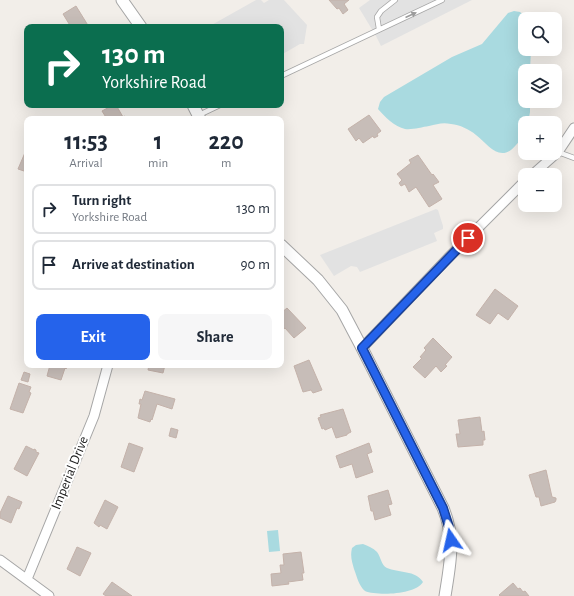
<!DOCTYPE html>
<html lang="en">
<head>
<meta charset="utf-8">
<style>
  :root { --surface:#fff; --page:#f6f6f7; --text:#1f2937; --muted:#747a83; --line:#e0e1e3; --accent:#2563eb }
  body { margin:0; font-family:"Alegreya Sans",sans-serif; background:var(--page); color:var(--text); height:100vh; display:flex; flex-direction:column; font-size:15px; white-space:nowrap }
  * { box-sizing:border-box; margin:0 }
  p { font-size:13px; color:var(--muted) }
  .icon { flex:none; width:22px; height:22px; fill:none; stroke:currentColor; stroke-width:2; stroke-linecap:round; stroke-linejoin:round }
  .map { position:relative; flex:1; overflow:hidden }
  .panel { position:absolute; left:24px; top:116px; width:260px; height:252px; display:flex; flex-direction:column; background:var(--surface); border-radius:8px; box-shadow:0 4px 16px #0002 }
  .panel>* { flex:none }
  .guide { position:absolute; left:24px; top:24px; width:260px; height:84px; border-radius:8px; box-shadow:0 4px 16px #0002; background:#0b6e4f; color:#fff; overflow:hidden }
  .buttons { position:absolute; left:518px; top:12px; display:grid; gap:8px }
  .buttons a { display:grid; place-items:center; width:44px; height:44px; border-radius:8px; background:var(--surface); box-shadow:0 4px 16px #0002; font-size:20px }
  .pin { position:absolute; display:grid; place-items:center; width:34px; height:34px; color:#fff; margin:-17px; border:2px solid #fff; border-radius:50%; box-shadow:0 1px 4px #0007 }
  .me { position:absolute; width:44px; margin:-22px; rotate:349deg; stroke-linejoin:round; filter:drop-shadow(0 0 3px #0008) }
  .turn { display:flex; align-items:center; gap:14px; height:84px; padding:0 12px; font-size:18px }
  .turn .icon { width:52px; height:52px; stroke-width:2.5 }
  .turn b { display:block; font-size:28px; line-height:34px }
  .eta { display:flex; justify-content:space-evenly; align-items:center; height:68px; text-align:center }
  .eta b { font-size:24px; font-weight:700; line-height:28px }
  .action { display:flex; gap:8px; margin-top:auto; padding:8px 12px }
  .action a { flex:1; height:46px; border-radius:8px; background:var(--accent); color:#fff; font-size:16px; font-weight:700; line-height:46px; text-align:center }
  .action a+a { background:var(--page); color:var(--text) }
  ul { padding:0; list-style:none }
  li { display:flex; align-items:center; gap:12px; height:50px; margin:0 8px 6px; padding:0 4px; border:2px solid var(--line); border-radius:8px }
  li div { flex:1 }
  li b { display:block; font-size:15px }
  li em { font-style:normal }
  .map>svg:first-child { display:block }
  .parking { fill:#e2e2e2 }
  .water { fill:#a9dae0 }
  .building { fill:#c7bdb8; stroke:#c4b2aa }
  .lines { fill:none; stroke-linecap:round; stroke-linejoin:round }
  .service-casing { stroke:#a6a6a6; stroke-width:6 }
  .minor-casing { stroke:#a6a6a6; stroke-width:11 }
  .tertiary-casing { stroke:#a6a6a6; stroke-width:13 }
  .service { stroke:#fff; stroke-width:4.5 }
  .minor { stroke:#fff; stroke-width:9 }
  .tertiary { stroke:#fff; stroke-width:11 }
  .oneway { fill:#9c9c9c }
  .route-casing { stroke:#184099; stroke-width:10 }
  .route { stroke:#2563eb; stroke-width:7 }
  .labels { text-anchor:middle; dominant-baseline:central; stroke-width:4; stroke-linejoin:round; paint-order:stroke }
  .street-label { font-size:14px; fill:#222; stroke:#fff }
</style>
</head>
<body>
<div class="map">
<svg width="574" height="596" viewBox="0 0 574 596">
  <rect width="100%" height="100%" fill="#f2eee9"/>
  <path class="parking" d="M256 0H261L264 3 269 0H284L307 25 304 44H300L281 55V27H208Z
    M370 0H472L381 46 376 36 359 8Z
    M436 209 438 210 443 226V229L434 233 437 241 360 272 357 267 351 266 334 276 320 255Z"/>
  <path class="water" d="M514 11 520 12 528 19H525V49H531L530 71H525V101H530V112L528 123H525C525 132 523 138 516 145 500 164 489 145 476 135 469 129 460 125 451 124 443 122 437 124 429 126 422 127 412 130 405 129 395 127 384 116 378 109L380 102 384 97 452 57 482 44 508 13Z
    M278 530 280 551 269 552 267 531Z
    M363 544C368 546 373 548 377 552 381 557 381 565 387 568 398 573 416 570 423 582 415 595 377 596 365 591 359 586 357 577 354 569 352 562 350 556 352 548L356 545Z"/>
  <path class="building" d="M329 0H349L344 4 348 10 343 14 339 8 337 9Z
    M76 6 89 27H71L63 14Z
    M113 105H116L123 117 125 116 127 119H107L102 111Z
    M369 115 381 131 377 134 378 136 374 138 373 136 363 143 359 138 356 141 348 129Z
    M27 148V172L18 169Z
    M418 155 432 175 433 174 439 182 433 185 442 199 429 207 416 187 409 192 405 184 401 186 399 183 402 180 397 174 411 163 409 160Z
    M495 289 518 306 508 320 498 313 490 324 476 315Z
    M287 308 306 328 294 338 285 328 281 331V313Z
    M433 338 452 357 445 365 447 366 441 372 436 366 425 378 413 367 422 358 420 357 426 350 424 348Z
    M309 360 322 390 313 393 311 390 303 392 294 366Z
    M50 365H68L66 369 65 368 61 380 47 376Z
    M149 365H165L163 373 148 370Z
    M24 372 30 374 28 382 21 380Z
    M19 383 31 387 29 392 31 393 23 413 10 409Z
    M145 391 175 399 172 409 157 404 152 420 151 419 150 422 138 418 141 404H139L140 399 142 400Z
    M343 409 351 432 347 434V435L336 438 332 427 325 430 324 428 322 429 318 418 321 417 320 415Z
    M480 417 482 432 484 431 485 440H483V445L458 447 456 434H460L458 420Z
    M171 428 178 430 176 438 169 436Z
    M129 443 143 448 134 472 121 467Z
    M369 443 372 452 367 454 373 472 356 478 352 464 340 468 336 456Z
    M26 446 34 450V449L36 450V452L39 453 27 476 14 469Z
    M546 470 552 497 556 498V500L555 502 541 506 539 497H536L529 475Z
    M388 490 392 504 388 505 391 515 375 520 373 511H371L368 496Z
    M8 496 22 502 19 509 17 508 11 523 0 518V513Z
    M105 500 118 507 107 529 100 525 99 527 94 523Z
    M77 547 91 553 80 576 67 569Z
    M301 552 304 573H302L303 580 288 582 289 584 272 586 271 574 281 573 280 565H284L283 554Z
    M112 582 132 596H106L103 594Z
    M513 583 518 589 520 588 523 592 525 591 529 596H500L499 595Z"/>
  <g class="lines">
    <g class="service-casing">
      <path id="service" d="M379 29 377 17 381 11 395 0
        M281 76 442 0
        M199 115 220 105
        M558 152 574 158"/>
    </g>
    <g class="minor-casing">
      <path id="minor" d="M532 175 558 152 574 128
        M362 348 448 258 525 181
        M0 560 49 596
        M27 579 94 416 108 365"/>
    </g>
    <g class="tertiary-casing">
      <path id="tertiary" d="M122 0 141 27
        M193 105 200 119
        M281 245 318 280 342 310 362 348 443 508C456 539 450 564 445 596"/>
    </g>
    <use href="#service" class="service"/>
    <use href="#minor" class="minor"/>
    <use href="#tertiary" class="tertiary"/>
  </g>
  <defs><path id="oneway-solid" d="M-6-.8H1V-3.2L6.5 0L1 3.2V.8H-6Z"/></defs>
  <use class="oneway" href="#oneway-solid" transform="translate(411 15) rotate(-24)"/>
  <g class="lines">
    <g class="route-casing">
      <path id="route" d="M451 540 449 527 443 508 362 348 468 238"/>
    </g>
    <use href="#route" class="route"/>
  </g>
  <g class="labels">
    <g class="street-label">
      <text transform="translate(70 473) rotate(-68)">Imperial Drive</text>
    </g>
  </g>
</svg>
<div class="buttons">
<a><svg class="icon" aria-label="search" viewBox="0 0 24 24"><circle cx="10" cy="10" r="6"/><path d="M15 15l6 6"/></svg></a>
<a><svg class="icon" aria-label="layers" viewBox="0 0 24 24"><path d="M12 4l9 5-9 5-9-5zM3 14l9 5 9-5"/></svg></a>
<a>+</a>
<a>−</a>
</div>
<div class="pin" style="left:468px;top:238px;background:#d93025"><svg class="icon" aria-label="arrive" viewBox="0 0 24 24"><path d="M6 21V4h12l-3 4 3 4H6"/></svg></div>
<svg class="me" style="left:451px;top:540px" viewBox="-20 -20 40 40"><path d="M0-17L14 15 0 8-14 15z" fill="#2563eb" stroke="#fff" stroke-width="4"/></svg>
<div class="guide">
<div class="turn"><svg class="icon" aria-label="right" viewBox="0 0 24 24"><path d="M7 20v-9h11M14 6l5 5-5 5"/></svg><div><b>130 m</b>Yorkshire Road</div></div>
</div>
<section class="panel">
<div class="eta">
<div><b>11:53</b><p>Arrival</p></div>
<div><b>1</b><p>min</p></div>
<div><b>220</b><p>m</p></div>
</div>
<ul>
<li><svg class="icon" aria-label="right" viewBox="0 0 24 24"><path d="M7 20v-9h11M14 6l5 5-5 5"/></svg><div><b>Turn right</b><p>Yorkshire Road</p></div><em>130 m</em></li>
<li><svg class="icon" aria-label="arrive" viewBox="0 0 24 24"><path d="M6 21V4h12l-3 4 3 4H6"/></svg><div><b>Arrive at destination</b></div><em>90 m</em></li>
</ul>
<div class="action"><a>Exit</a><a>Share</a></div>
</section>
</div>
</body>
</html>
